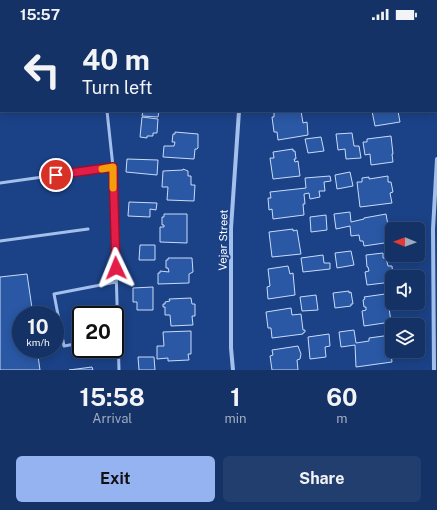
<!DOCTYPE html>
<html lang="en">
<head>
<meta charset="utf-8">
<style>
  :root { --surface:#143265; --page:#213e6e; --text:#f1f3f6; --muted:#9daabf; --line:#334d79; --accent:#95b2f1 }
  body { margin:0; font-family:"Public Sans",sans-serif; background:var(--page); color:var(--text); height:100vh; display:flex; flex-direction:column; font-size:15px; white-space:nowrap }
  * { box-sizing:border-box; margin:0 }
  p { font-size:13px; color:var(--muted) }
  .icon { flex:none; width:22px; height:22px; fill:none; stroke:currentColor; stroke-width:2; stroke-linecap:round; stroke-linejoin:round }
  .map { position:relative; height:342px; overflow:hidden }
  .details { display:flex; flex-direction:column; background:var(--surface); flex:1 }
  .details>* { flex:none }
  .top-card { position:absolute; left:0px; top:0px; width:437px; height:84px; box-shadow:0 2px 10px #0003,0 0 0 1px var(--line); background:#143265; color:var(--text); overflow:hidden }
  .needle { width:26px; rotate:271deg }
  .fabs { position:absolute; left:385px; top:194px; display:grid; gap:8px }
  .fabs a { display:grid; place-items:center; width:40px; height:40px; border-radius:6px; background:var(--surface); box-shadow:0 2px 10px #0003,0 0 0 1px var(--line); font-size:20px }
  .speed { position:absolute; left:12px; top:278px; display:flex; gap:8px; font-size:20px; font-weight:700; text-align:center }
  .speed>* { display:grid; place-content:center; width:52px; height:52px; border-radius:50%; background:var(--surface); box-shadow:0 2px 10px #0003,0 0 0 1px var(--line); line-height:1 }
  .speed small { font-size:10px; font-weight:400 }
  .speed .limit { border:2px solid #111; border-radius:6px; background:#fff; color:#111 }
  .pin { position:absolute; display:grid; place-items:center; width:34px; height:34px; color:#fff; margin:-17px; border:2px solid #fff; border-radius:50%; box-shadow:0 1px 4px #0007 }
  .me { position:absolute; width:44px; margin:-22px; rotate:358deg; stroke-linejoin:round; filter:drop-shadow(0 0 3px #0008) }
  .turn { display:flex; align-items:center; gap:14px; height:84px; padding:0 16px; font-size:18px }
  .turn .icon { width:52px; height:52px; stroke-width:2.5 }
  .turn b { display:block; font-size:28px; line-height:34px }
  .eta { display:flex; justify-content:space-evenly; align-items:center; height:68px; text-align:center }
  .eta b { font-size:24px; font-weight:700; line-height:28px }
  .primary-button { display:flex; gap:8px; margin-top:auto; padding:8px 16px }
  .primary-button a { flex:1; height:46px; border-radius:6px; background:var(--accent); color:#111; font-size:16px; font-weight:700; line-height:46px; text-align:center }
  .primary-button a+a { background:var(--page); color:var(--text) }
  .status { display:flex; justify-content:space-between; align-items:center; height:28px; padding:0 20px; background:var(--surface); direction:ltr }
  .status svg { height:11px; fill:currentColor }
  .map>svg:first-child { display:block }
  .building { fill:#2a58a5; stroke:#c8dbf9 }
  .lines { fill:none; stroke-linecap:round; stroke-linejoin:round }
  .lane { stroke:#a3bfec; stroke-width:3 }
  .street { stroke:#a3bfec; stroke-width:4 }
  .route-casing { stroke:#92132f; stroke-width:10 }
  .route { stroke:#e11d48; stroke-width:7 }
  .slow { stroke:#f59e0b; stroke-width:7 }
  .labels { text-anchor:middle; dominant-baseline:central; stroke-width:4; stroke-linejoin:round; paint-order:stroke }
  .street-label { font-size:11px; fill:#fff; stroke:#1b4287 }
</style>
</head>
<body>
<div class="status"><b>15:57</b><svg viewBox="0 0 49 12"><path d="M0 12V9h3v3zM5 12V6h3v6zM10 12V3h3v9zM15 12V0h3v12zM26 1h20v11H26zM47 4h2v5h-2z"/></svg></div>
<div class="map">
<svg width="437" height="342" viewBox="0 0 437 342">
  <rect width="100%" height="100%" fill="#1b4287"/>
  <path class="building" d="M375 0H405V1H375Z
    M143 83H159L158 89 142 88Z
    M281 83H301L303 95 307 94 308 107 278 112 277 104H274L272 89H274V84Z
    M372 83H398L400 94 375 98Z
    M142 89 158 91 157 105H153V108H147V110L140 109Z
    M175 104 198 106V120L197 121H195L194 131 163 129 164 118H174L175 114H172L173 106H175Z
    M352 105 354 118H359L361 130 346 131 345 121 338 122 336 106Z
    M391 108 393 126H392L393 134 371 137 370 126 365 127 363 114H367V111Z
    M321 109 324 123 308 125 305 111Z
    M293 121V123H295L296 131H294L295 134 298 133 300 148 273 151 270 130H274L273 124Z
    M127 131 158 132 157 147 126 144Z
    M183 141 188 143V148H191V157H195L194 173 167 172 168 159H162L163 143 183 142Z
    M350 144 353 158 337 161 335 147Z
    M330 148 331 153 324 154 325 163H319L320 169 310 171 309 165 304 166 305 176H303L304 187 273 191 272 181 269 182 268 170H271L270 164 306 160 305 150Z
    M388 148V154H391L393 164 390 165 392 175 360 179 357 154H362V150L369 149V151Z
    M129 174 157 175 156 182 150 181V189L128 188Z
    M350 184 351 194 364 191V190L386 186 391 214 364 218 363 213H360L359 207 351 208 350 198 336 201 334 186Z
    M164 186H187V215L160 214V199H164V197H162V189H164Z
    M326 187 327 202 311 204 310 189Z
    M293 201V203L297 202 301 226 272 229 269 204Z
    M140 217H155V232H139Z
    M351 223 354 237 337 240 335 225Z
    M383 225V230H386L388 238H392L393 249H392V254L367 257 365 244 369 243 368 239H367L366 227Z
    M323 227 324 235H330V241L303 244 301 230Z
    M168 230H192L193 244 189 246V255L158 256V245H160V243L169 244 168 240H166V232H168Z
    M288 238 290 246 293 245 295 267 268 271 267 259 270 258 268 241Z
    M27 246 33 287H21V321H37L40 342H0V249Z
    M153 259V282H137V274H133V260Z
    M349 263V265L351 264 353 276H351V278L335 280 333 265Z
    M385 266 386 272 388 271V274L390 275V279L389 280 391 294 364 298 362 283 366 282V279H364L363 272 365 271 364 269Z
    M316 267 318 282 302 283 300 269Z
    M191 270 192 276H195V288H192L193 297 171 298 170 287H165V279H163V276H165V274L170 273 169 271Z
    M291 280 292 287 301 286 303 302H305V304L303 305V306L272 310 271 300H268L266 284Z
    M354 302 356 315 369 313V310L391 307 392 323 394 324 391 325 392 334 356 339 355 317 341 319 339 304Z
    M191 303V326H188L189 332 168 333V330L157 331V318H164L163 304Z
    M329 306 330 318 325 319 326 329 310 331 308 309Z
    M298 318 301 326 300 331 297 332 298 342H272L270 328 273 327 272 322Z
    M138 329H154L155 342H139Z
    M92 339 93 342H69Z"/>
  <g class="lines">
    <path class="lane" d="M97 0V1
      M113 139 119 342
      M0 155 113 139 107 83
      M0 213 88 201
      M81 315 64 318 54 266 116 254"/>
    <path class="street" d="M243 0V1
      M233 342 231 320V200L239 83
      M434 342 433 201 437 131"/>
  </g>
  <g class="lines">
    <g class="route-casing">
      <path id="route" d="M56 147 113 139 116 240"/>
    </g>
    <use href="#route" class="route"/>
    <path class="slow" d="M102 141 113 139V160"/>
  </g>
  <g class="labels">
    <g class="street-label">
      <text transform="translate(223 212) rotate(-89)">Vejar Street</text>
    </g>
  </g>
</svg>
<div class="fabs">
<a><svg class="needle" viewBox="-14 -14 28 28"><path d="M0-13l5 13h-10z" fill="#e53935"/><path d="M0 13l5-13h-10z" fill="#9daabf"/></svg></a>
<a><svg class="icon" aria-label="sound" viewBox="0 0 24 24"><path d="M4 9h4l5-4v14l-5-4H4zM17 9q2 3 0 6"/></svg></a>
<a><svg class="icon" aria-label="layers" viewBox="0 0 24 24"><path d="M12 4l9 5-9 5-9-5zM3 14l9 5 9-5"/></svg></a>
</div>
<div class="speed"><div>10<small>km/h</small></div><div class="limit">20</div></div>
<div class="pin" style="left:56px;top:147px;background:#d93025"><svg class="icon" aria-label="arrive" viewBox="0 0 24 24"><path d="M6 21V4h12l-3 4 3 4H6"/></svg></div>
<svg class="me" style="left:116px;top:240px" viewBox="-20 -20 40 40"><path d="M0-17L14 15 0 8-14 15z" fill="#e11d48" stroke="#fff" stroke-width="4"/></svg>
<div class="top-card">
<div class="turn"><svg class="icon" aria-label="left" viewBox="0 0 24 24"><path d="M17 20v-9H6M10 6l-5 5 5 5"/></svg><div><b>40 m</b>Turn left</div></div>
</div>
</div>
<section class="details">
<div class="eta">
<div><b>15:58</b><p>Arrival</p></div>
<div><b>1</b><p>min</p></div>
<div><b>60</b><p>m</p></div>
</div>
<div class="primary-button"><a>Exit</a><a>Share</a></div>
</section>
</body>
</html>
